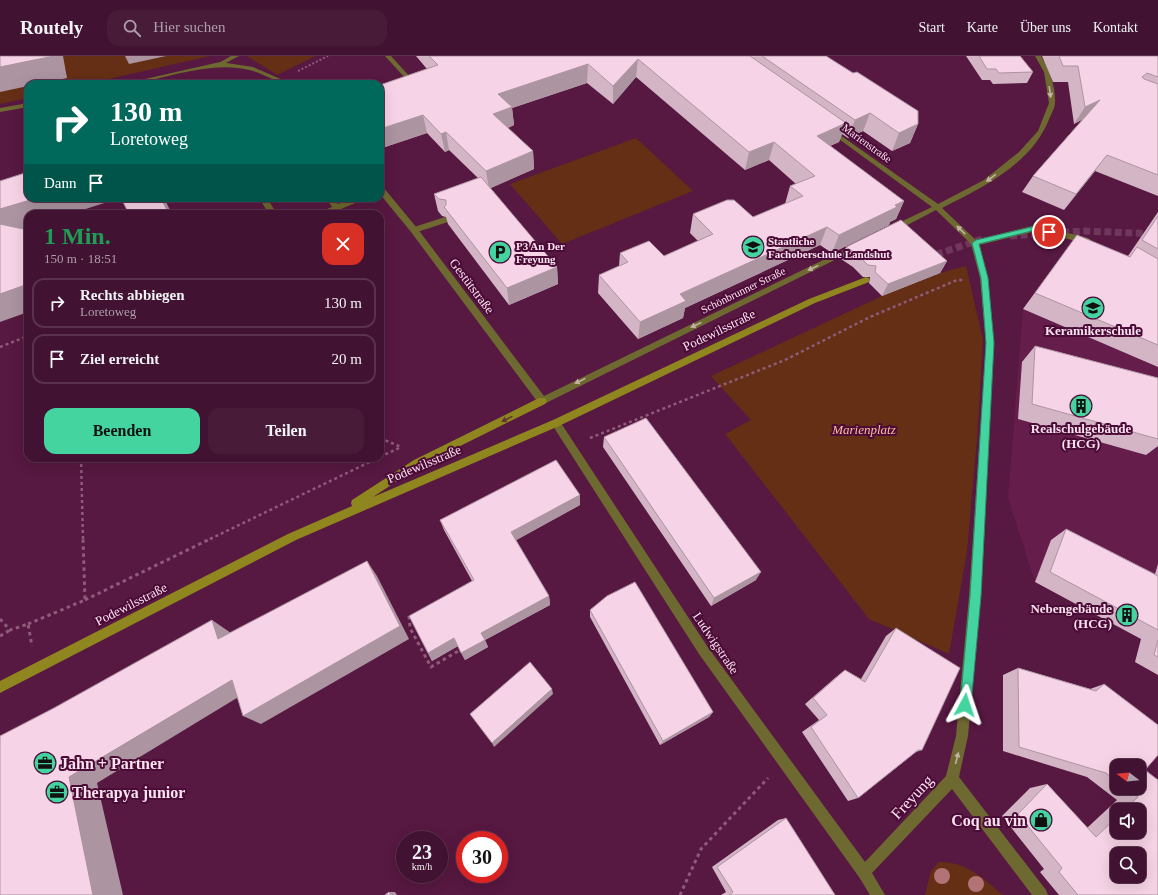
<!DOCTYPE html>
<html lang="de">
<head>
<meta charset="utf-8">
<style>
  :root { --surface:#411231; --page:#481b39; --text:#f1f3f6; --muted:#ae9eab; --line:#5a324d; --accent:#44d49f }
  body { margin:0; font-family:Georgia,serif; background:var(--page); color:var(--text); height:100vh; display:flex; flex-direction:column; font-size:15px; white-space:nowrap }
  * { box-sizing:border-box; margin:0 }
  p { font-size:13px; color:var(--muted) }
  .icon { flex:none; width:22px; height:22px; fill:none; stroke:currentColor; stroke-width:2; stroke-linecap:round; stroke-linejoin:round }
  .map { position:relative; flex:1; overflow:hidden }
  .panel { position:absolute; left:24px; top:154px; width:360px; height:252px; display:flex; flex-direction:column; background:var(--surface); border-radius:12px; box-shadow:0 4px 16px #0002,0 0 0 1px var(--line) }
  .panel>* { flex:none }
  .top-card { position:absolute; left:24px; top:24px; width:360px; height:122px; border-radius:12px; box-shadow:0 4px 16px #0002,0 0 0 1px var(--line); background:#00695c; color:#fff; overflow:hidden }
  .needle { width:26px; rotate:286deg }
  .tools { position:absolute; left:1110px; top:703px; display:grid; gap:8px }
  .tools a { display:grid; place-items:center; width:36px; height:36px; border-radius:8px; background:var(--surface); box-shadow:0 4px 16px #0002,0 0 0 1px var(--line); font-size:20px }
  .speed { position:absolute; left:396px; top:775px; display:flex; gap:8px; font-size:20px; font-weight:700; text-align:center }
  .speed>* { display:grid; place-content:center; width:52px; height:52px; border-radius:50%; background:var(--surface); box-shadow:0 4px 16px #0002,0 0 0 1px var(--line); line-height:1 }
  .speed small { font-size:10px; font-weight:400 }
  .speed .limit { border:6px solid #d22; background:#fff; color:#111 }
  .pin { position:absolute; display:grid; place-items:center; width:34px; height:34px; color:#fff; margin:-17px; border:2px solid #fff; border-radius:50%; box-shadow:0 1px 4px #0007 }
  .me { position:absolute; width:44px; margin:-22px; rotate:5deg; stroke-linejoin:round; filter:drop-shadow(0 0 3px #0008) }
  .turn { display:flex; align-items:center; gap:14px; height:84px; padding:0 20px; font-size:18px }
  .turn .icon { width:52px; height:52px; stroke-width:2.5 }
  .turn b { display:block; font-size:28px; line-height:34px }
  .then { display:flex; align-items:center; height:38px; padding:0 20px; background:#0003; gap:8px; font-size:15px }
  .round { display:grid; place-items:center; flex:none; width:42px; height:42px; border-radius:12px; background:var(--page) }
  .overview { display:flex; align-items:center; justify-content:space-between; height:68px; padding:0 20px }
  h1 { font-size:24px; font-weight:800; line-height:30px; color:#1e9e55 }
  .button { display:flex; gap:8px; margin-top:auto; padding:8px 20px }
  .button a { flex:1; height:46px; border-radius:12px; background:var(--accent); color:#111; font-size:16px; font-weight:800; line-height:46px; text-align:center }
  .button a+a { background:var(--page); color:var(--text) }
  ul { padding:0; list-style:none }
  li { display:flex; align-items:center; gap:12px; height:50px; margin:0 8px 6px; padding:0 12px; border:2px solid var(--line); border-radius:12px }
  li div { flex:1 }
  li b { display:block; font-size:15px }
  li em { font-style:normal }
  header { display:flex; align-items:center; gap:24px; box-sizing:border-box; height:56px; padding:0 20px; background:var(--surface); border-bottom:1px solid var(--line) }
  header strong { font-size:19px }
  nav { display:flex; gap:22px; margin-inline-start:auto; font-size:14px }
  .search { width:280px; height:36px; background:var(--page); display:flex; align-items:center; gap:10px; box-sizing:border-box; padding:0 14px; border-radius:12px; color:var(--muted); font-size:15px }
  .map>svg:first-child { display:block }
  .built { fill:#651d4c }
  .green { fill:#652f15 }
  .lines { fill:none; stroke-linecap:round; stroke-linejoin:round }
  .secondary-tunnel { stroke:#70365b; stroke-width:7; stroke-dasharray:7 3.5; stroke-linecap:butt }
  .path-far2 { stroke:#8e5b7b; stroke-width:2; stroke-dasharray:2 2; stroke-linecap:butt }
  .path-far1 { stroke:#8e5b7b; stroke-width:2.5; stroke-dasharray:3 3; stroke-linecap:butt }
  .path { stroke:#8e5b7b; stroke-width:3; stroke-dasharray:3.5 3.5; stroke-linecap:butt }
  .service { fill:#6e6930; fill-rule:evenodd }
  .minor { fill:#6e6930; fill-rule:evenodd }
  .secondary { fill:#8f861f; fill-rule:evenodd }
  .tree { fill:#b37275 }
  .wall { fill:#d4b5c6; fill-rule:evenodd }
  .shaded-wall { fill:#ac94a1 }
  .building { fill:#f6d3e6; stroke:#ac94a1; fill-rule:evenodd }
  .oneway { fill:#c3b2a3 }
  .oneway2 { fill:#63362f }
  .route { fill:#44d49f; stroke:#2c8a67 }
  .labels { text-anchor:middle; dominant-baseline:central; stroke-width:4; stroke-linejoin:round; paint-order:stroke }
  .far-street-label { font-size:11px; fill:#fce3f0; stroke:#4b0b37 }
  .far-poi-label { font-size:11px; font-weight:bold; fill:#fce3f0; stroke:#4b0b37; text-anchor:start }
  .street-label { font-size:13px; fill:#fce3f0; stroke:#4b0b37 }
  .poi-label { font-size:13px; font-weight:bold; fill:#fce3f0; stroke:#4b0b37 }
  .park-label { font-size:13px; font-style:italic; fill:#febc9f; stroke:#4b0b37 }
  .near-poi-label { font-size:16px; font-weight:bold; fill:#fce3f0; stroke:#4b0b37; text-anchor:start }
  .near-street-label { font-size:16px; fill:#fce3f0; stroke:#4b0b37 }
</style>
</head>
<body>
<header>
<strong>Routely</strong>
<div class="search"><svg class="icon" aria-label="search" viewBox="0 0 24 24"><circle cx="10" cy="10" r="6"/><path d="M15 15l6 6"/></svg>Hier suchen</div>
<nav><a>Start</a><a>Karte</a><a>Über uns</a><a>Kontakt</a></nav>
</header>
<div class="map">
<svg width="1158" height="839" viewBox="0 0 1158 839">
  <rect width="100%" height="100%" fill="#571841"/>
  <path class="built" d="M1023 253 1158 311V619L1135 606 1141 583 1035 526 1008 442Z"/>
  <path class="green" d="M0 0H210L87 28H28V42L0 48Z
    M247 0H315L277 19Z
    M636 82 693 135 562 188 510 128Z
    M966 210 983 284 977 383 967 495 949 598 869 563 725 378 751 364 711 320 882 240 940 217Z
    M939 806C968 806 982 822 1003 839H925L931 815Z"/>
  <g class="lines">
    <path class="secondary-tunnel" d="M1010 180 1084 175 1158 178
      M926 202 982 183"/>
    <path class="path-far2" d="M298 15 328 0"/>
    <path class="path-far1" d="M0 291 28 280
      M380 382 401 391
      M590 382 785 304 870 261 957 224H964
      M380 401 401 391
      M81 402 83 483
      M210 483 378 402"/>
    <path class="path" d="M85 544 212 482
      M409 560 410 572 431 611 460 594
      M0 563 10 574 28 568 32 590
      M28 568 85 544 83 482
      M0 580 10 574
      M680 839 701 793 768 722"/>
    <path class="service" d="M231 0H239L222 9 217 8Z
      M385 0H391L411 22V24L380 34V30L405 22Z
      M259 142H267L277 158H269Z
      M326 142H334L338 148 356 142H367L341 153 345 158H337L335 155 327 158H315L332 151Z
      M445 161 448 162V166L414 177 410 174 411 172Z
      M1036 169 1088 182 1092 185 1088 188 1036 175 975 190 971 187 975 184Z"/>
    <path class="minor" d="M1035 0H1041C1049 13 1056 31 1055 47 1055 51 1052 57 1050 61 1033 107 984 131 942 152L979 187 988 222 994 287 981 540 968 680 959 721 1046 834 1048 839H1032L952 733 872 817 885 839H870L859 821 699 598 551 367 556 363 559 364 707 590 865 806 946 720 956 680 969 540 986 287 980 222 971 188 936 154 896 175H890V171L932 151 828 75 833 74 938 148 984 124 1019 96 1038 75 1049 47 1044 16Z
      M220 6 253 11 292 28C276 28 264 17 249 14 214 5 171 20 135 28H123Z
      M28 47V51L0 56V52Z
      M380 131H383L417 172 544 340 852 190 855 189 859 192 542 349 539 348 411 176 380 138Z"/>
    <path class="secondary" d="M866 221 869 222V226L815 247 559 370 296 484 0 637V625L288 478 352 450 351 447 352 444 414 404 539 342H545L547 345 545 348 420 410 373 441 553 364 809 243Z"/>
  </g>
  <g class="tree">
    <circle cx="942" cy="820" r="8"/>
    <circle cx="976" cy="828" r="8"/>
  </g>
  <path class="wall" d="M416 0H826L918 68 910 87 892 95 863 75 848 82 842 78 839 86 830 90 904 145 896 163 890 166 889 169 832 197 820 189 685 252 683 262 638 283 598 237 599 219 619 210 620 197 664 200 698 185 690 177 693 158 753 161 785 148 790 130 796 128 769 104 745 114 636 21 613 48 587 27 512 52 514 69 508 72 533 95 534 113 490 132 557 211 558 228 509 249 448 168 446 161 442 160 438 155 434 138 478 122 449 94 445 96 427 77 382 92 380 89V29L427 13Z
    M966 0H1020L1033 16 1027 27 993 28 990 24H982Z
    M1042 0H1158V140L1095 115 1064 154 1022 136 1033 120 1083 63 1074 68 1068 26H1053Z
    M1158 156V311L1023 253 1077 179 1129 201 1128 200Z
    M846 191 947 205 940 217 882 240 869 227 870 221H863L853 211 841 203Z
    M1035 290 1158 322V390L1146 399 1018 363 1022 306Z
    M604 381 756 524 711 550 603 391Z
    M580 449 516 484 549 540 550 549 485 584 488 591 465 604 458 590 432 605 428 597 472 525 444 474 440 464Z
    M1066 473 1155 518 1158 508V619L1135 606 1141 583 1035 526 1051 484Z
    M590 554 713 656 709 661 660 689 590 561Z
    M896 572 922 694 916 696 858 742 848 745 802 676 819 664 805 648 836 621 845 614 861 623 886 580Z
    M1018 612 1090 633 1104 628 1145 714 1158 839H1059L1040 816 1044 813 1002 760 1030 732 1047 728 1087 772 1117 744 1087 721 1003 695V619ZM1117 710 1139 732H1117ZM1117 754H1139L1117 776Z
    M786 762 835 839H721L726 836 712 811 778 764Z"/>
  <path class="shaded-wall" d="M54 0H63L67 22 38 28H28V30L0 36V11Z
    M125 0H166L129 8Z
    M638 3 636 21 613 48V30Z
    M588 8 587 27 512 52 514 69 495 77 493 58 498 38Z
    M1100 44 1089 60 1074 68 1085 51Z
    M870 57 863 75 848 82 855 64Z
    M423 59 427 77 382 92 380 84V73Z
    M846 67 839 86 811 98 817 80Z
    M918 68 910 87 892 95 899 77Z
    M446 76 449 94 445 96 441 78Z
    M774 86 769 104 745 114 749 96Z
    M533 95 534 113 489 133 486 115Z
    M1107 99 1095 115 1064 154 1076 138Z
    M37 142H120L70 158H28V172L0 181V153Z
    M161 142H164L172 158H169Z
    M904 145 896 163 890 166 889 169 832 197 839 179 895 149Z
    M827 171 820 189 685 252 683 262 638 283 640 266 680 238Z
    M947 205 940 217 882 240 888 228Z
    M557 211 558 228 509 249 507 232Z
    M28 228V256L0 266V238Z
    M580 439V449L513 486 511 476Z
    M367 505 377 520 409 583 261 668 243 660Z
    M761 516 756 524 711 550 714 542Z
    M549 540 550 549 485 584 488 591 465 604 461 597 481 577Z
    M212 564 231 577 218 583Z
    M454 582 458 590 432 605 428 597Z
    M232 624 250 634 97 727 123 839H93L69 721Z
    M552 633 553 638 494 691 492 687Z
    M713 656 709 661 660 689 663 685Z
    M389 836H395L397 839H391Z"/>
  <path class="building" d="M0 0H54L0 11Z
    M429 0H750L846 67 817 80 904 145 895 149 897 151 839 179 827 171 680 238 686 245 640 266 599 219 628 206 620 197 649 185 664 200 713 178 693 158 727 144H734L753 161 803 140 790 130 815 120 774 86 749 96 638 3 613 30 588 8 498 38 512 51 493 58 533 95 486 115 446 76 441 78 423 59 380 73V29L438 9Z
    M762 0H826L853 17 857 16 918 55V68L899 77 870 57 855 64Z
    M979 0H1020L1033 16 999 17 996 13H987Z
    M1059 0H1158V21L1147 17 1142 21 1144 23 1158 28V119L1107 99 1076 138 1033 120 1100 44 1085 51 1078 10H1063Z
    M28 116V142H37L0 153V125Z
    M481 121 557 211 507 232 444 151 446 149V144L439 143 434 138Z
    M121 142H161L169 158H129Z
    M1158 160V193L1142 184Z
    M901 164 947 205 888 228 875 216 876 210 868 209 858 199 846 191Z
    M0 168 28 174V228L0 238Z
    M1077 179 1130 201 1137 191 1158 203V289L1035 237Z
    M1035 290 1158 322V383L1032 348Z
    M646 362 761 516 714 542 604 381Z
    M556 404 580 439 511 476 549 540 481 577 485 584 461 597 454 582 428 597 409 560 474 524 440 464Z
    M1066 473 1158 520V574L1050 516Z
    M367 505 400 570 243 660 232 624 69 721 93 839H0V680L54 652 212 564 218 583Z
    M635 526 713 656 663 685 590 554 607 540Z
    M896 572 960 612 922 694H918L858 742 811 671 827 659 813 642 845 614 865 626Z
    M1158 584V601L1154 599Z
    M530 606 552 633 492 687 470 658Z
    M1018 612 1096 635 1104 628 1158 669V699L1145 714 1158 724V839H1078L1059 816 1062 812 1018 758 1047 728 1096 781 1117 761V776H1139V754H1124L1138 741 1125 732H1139V710H1117V726L1106 717 1019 691ZM1117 798H1139V820H1117Z
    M786 762 835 839H729L733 836 717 811Z
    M389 836 391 839H385Z"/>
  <defs><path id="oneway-solid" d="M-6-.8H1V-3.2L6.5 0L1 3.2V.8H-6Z"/></defs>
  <g class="oneway">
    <use href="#oneway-solid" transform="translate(1050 36) rotate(82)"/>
    <use href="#oneway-solid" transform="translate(991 122) rotate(142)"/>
    <use href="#oneway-solid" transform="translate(961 174) rotate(-137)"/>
    <use href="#oneway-solid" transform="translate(813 212) rotate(154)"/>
    <use href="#oneway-solid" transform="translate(696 269) rotate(154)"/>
    <use href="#oneway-solid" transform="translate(580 325) rotate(154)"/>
    <use href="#oneway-solid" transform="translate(957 702) rotate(-76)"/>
  </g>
  <use class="oneway2" href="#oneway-solid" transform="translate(507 363) rotate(154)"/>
  <path class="route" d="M1036 170 1053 176 1049 178 1036 174 979 188 988 222 994 287 981 540 971 649 969 653 965 655 961 653 960 649 970 540 986 287 981 222 972 187 976 184Z"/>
  <defs>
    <g id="school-disc" transform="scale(1.15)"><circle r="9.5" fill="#44d49f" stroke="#4b0b37"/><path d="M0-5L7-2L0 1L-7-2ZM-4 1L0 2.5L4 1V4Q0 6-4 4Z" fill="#111"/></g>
    <g id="parking-disc" transform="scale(1.15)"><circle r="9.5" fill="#44d49f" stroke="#4b0b37"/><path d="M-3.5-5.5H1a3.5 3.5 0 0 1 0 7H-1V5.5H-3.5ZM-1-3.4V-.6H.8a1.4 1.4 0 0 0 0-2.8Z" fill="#111"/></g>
    <g id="building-disc" transform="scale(1.15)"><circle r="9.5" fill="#44d49f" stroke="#4b0b37"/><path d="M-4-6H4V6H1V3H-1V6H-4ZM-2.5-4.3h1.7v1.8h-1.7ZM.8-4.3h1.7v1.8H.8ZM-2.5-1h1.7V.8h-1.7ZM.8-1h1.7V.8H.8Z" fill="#111"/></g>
    <g id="office-disc" transform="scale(1.15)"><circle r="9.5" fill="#44d49f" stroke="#4b0b37"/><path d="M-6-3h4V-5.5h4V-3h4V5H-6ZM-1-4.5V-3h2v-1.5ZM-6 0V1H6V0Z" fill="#111"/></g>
    <g id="shop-disc" transform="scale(1.15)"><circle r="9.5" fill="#44d49f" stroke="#4b0b37"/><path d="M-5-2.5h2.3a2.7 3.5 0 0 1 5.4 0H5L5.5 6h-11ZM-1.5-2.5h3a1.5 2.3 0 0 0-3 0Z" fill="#111"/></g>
  </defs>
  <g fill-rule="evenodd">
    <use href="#school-disc" x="753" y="191"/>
    <use href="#parking-disc" x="500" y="196"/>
    <use href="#school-disc" x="1093" y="252"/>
    <use href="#building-disc" x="1081" y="350"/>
    <use href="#building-disc" x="1127" y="559"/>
    <use href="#office-disc" x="45" y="707"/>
    <use href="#office-disc" x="57" y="736"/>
    <use href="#shop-disc" x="1041" y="764"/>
  </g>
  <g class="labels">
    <g class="far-street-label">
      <text transform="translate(867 87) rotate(36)">Marienstraße</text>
      <text transform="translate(743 234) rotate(-26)">Schönbrunner Straße</text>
    </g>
    <g class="far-poi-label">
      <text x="768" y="185">Staatliche<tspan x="768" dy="13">Fachoberschule Landshut</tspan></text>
      <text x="516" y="190">P3 An Der<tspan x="516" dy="13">Freyung</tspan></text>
    </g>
    <g class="street-label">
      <text transform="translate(472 230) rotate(53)">Gestütstraße</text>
      <text transform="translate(719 274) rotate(-26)">Podewilsstraße</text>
      <text transform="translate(424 408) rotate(-23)">Podewilsstraße</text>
      <text transform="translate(131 548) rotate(-27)">Podewilsstraße</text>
      <text transform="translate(716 587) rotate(56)">Ludwigstraße</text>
    </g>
    <g class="poi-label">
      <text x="1093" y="274">Keramikerschule</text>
      <text x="1081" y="372">Realschulgebäude<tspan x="1081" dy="15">(HCG)</tspan></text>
      <text x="1112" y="552" text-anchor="end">Nebengebäude<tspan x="1112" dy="15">(HCG)</tspan></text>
    </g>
    <g class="park-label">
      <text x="864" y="373">Marienplatz</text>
    </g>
    <g class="near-poi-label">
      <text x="60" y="707">Jahn + Partner</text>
      <text x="72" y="736">Therapya junior</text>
      <text x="1026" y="764" text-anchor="end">Coq au vin</text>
    </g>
    <g class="near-street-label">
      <text transform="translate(912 741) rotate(-47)">Freyung</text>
    </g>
  </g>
</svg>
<div class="tools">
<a><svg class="needle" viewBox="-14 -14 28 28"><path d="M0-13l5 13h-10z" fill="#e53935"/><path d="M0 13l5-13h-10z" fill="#ae9eab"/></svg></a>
<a><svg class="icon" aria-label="sound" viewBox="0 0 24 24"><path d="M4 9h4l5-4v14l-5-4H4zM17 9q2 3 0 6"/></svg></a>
<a><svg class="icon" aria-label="search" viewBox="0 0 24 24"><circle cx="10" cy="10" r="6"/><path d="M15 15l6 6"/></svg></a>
</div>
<div class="speed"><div>23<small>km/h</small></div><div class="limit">30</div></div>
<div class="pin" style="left:1049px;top:176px;background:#d93025"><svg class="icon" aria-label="arrive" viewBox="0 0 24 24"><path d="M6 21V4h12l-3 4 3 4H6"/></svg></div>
<svg class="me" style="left:965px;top:649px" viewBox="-20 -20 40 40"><path d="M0-17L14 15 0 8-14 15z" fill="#44d49f" stroke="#fff" stroke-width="4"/></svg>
<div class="top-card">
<div class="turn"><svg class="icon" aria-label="right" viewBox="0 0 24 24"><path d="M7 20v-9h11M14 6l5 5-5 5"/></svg><div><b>130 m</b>Loretoweg</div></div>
<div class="then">Dann<svg class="icon" aria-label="arrive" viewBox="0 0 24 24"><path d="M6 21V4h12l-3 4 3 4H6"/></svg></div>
</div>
<section class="panel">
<div class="overview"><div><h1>1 Min.</h1><p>150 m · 18:51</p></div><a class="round" style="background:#d93025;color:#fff"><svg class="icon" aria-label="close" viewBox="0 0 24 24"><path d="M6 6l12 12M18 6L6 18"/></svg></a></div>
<ul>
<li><svg class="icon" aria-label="right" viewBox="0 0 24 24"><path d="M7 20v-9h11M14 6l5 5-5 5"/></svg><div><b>Rechts abbiegen</b><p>Loretoweg</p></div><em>130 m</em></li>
<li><svg class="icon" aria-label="arrive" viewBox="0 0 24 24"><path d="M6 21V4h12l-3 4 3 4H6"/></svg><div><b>Ziel erreicht</b></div><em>20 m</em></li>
</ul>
<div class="button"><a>Beenden</a><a>Teilen</a></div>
</section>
</div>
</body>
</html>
